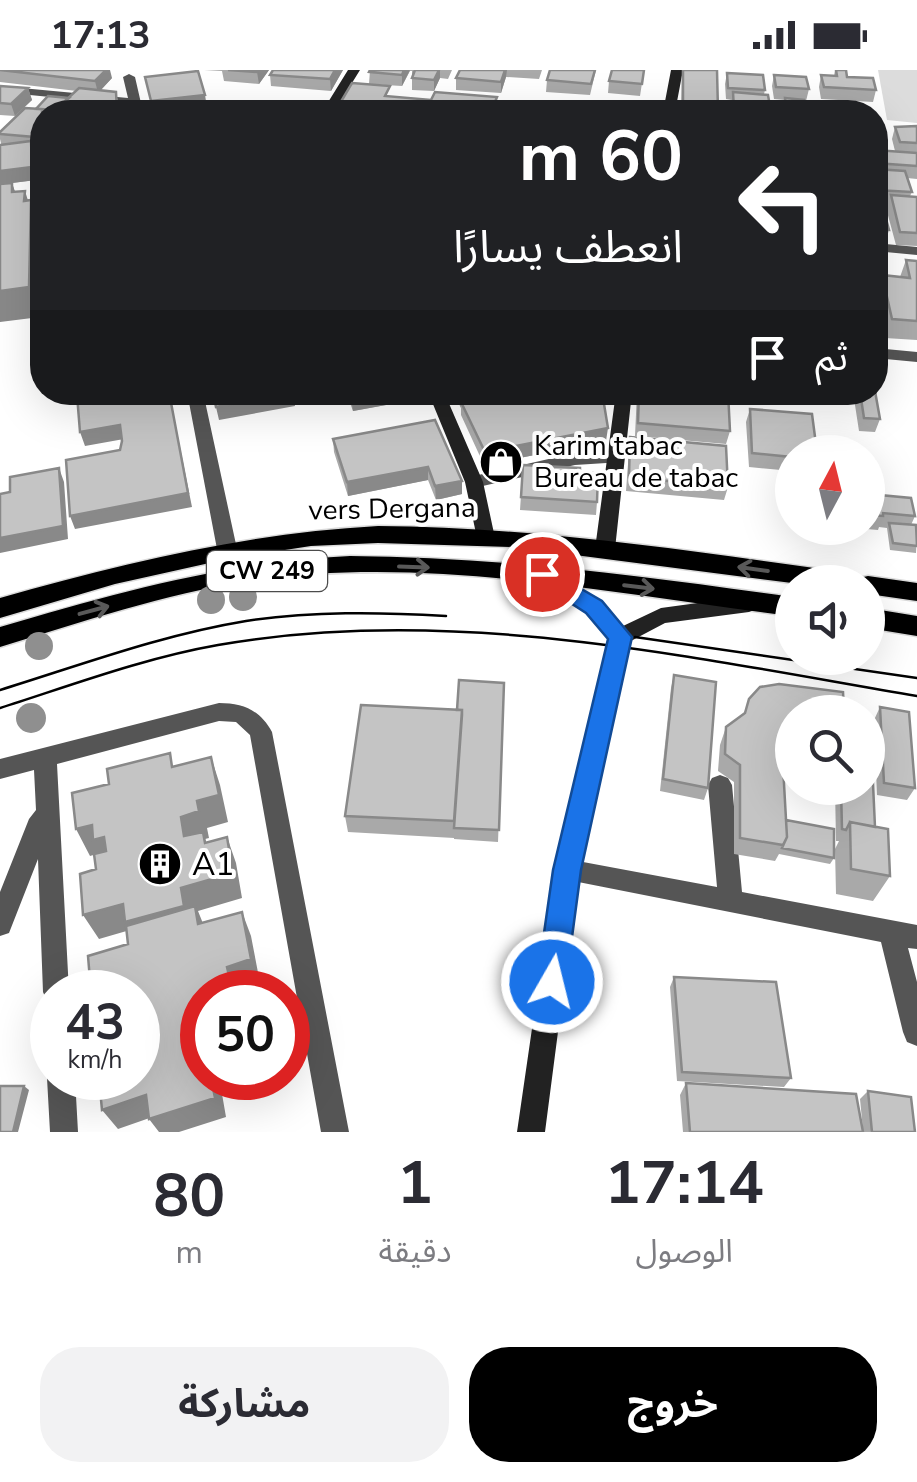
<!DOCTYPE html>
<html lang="ar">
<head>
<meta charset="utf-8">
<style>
  :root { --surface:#fff; --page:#f2f2f3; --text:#2b2b33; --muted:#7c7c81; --accent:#000 }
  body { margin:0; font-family:"Nunito Sans","Noto Sans Arabic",sans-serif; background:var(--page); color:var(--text); direction:rtl; height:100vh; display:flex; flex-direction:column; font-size:38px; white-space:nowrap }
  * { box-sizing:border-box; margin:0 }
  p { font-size:32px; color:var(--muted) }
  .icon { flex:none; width:55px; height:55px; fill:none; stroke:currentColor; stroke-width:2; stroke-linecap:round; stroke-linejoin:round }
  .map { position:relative; height:1062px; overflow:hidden; direction:ltr }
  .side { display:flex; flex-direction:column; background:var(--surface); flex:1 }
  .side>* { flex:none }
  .banner { position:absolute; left:30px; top:30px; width:858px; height:305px; border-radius:40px; box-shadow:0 10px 40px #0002; direction:rtl; background:#202124; color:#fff; overflow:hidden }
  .needle { width:65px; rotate:7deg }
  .fabs { position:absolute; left:775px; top:365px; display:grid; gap:20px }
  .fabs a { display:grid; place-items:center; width:110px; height:110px; border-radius:50%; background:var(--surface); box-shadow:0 10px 40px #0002; font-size:50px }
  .speed { position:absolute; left:30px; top:900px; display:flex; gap:20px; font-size:50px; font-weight:700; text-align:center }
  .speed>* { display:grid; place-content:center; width:130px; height:130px; border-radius:50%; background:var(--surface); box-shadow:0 10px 40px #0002; line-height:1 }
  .speed small { font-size:25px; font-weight:400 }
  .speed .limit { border:15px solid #d22; background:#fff; color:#111 }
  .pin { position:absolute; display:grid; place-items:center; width:85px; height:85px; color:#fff; margin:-42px; border:5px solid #fff; border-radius:50%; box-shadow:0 2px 10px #0007 }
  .me { position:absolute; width:110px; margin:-55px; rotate:8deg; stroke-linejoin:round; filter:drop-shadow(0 0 8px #0008) }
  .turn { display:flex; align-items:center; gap:35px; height:210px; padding:0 40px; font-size:45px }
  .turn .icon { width:130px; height:130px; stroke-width:2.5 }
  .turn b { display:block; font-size:70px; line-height:85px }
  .then { display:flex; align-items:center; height:95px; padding:0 40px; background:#0003; gap:20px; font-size:38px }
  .eta { display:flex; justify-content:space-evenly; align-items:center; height:170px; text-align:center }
  .eta b { font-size:60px; font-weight:700; line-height:70px }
  .action { display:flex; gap:20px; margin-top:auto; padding:20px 40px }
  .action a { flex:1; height:115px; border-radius:40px; background:var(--accent); color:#fff; font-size:40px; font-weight:700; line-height:115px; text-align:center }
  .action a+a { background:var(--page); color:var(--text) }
  .status { display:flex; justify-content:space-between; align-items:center; height:70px; padding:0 50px; background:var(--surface); direction:ltr }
  .status svg { height:28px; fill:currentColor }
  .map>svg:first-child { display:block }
  .green { fill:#dcdcdc }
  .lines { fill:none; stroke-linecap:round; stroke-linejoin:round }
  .primary-casing { stroke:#dbdbdb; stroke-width:3 }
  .lane { fill:#555; fill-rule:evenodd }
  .street { fill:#555; fill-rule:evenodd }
  .secondary { fill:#222; fill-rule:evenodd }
  .primary { fill:#000; fill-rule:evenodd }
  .tram { stroke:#000; stroke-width:2.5 }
  .tree { fill:#8f8f8f }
  .wall { fill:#a9a9a9 }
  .shaded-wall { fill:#898989 }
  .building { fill:#c4c4c4; stroke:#898989; stroke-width:2.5 }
  .oneway { stroke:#595959 }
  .route { fill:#1a73e8; stroke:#114b97; stroke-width:2.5 }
  .labels { text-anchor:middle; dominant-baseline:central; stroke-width:8; stroke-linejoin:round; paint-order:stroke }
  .shield { fill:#fff; stroke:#4c4c4c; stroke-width:2.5 }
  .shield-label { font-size:25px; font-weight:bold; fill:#000 }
  .poi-label { font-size:28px; fill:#000; stroke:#fff; text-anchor:start }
  .street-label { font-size:28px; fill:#000; stroke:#fff }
  .near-poi-label { font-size:32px; fill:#000; stroke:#fff; text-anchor:start }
</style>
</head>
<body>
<div class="status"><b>17:13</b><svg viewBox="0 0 49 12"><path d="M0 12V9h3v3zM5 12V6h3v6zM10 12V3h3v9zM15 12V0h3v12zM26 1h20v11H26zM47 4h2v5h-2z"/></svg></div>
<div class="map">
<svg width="917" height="1062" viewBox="0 0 917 1062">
  <rect width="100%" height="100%" fill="#fff"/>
  <path class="green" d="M878 0H917V53L887 50Z"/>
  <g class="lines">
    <g class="primary-casing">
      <path id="primary" d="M378 456C537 457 692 481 849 503L859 508 868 506 917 513V531L868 524V512L792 513 513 477 378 473 311 476 232 488 115 514 0 548V528C125 493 248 463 378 456Z
        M350 486C499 487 645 506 792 527V546C614 525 430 484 249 511 164 524 82 552 0 577V557C119 522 226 492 350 486Z
        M868 538 917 546V566L868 558Z"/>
    </g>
    <path class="lane" d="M616 382 625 388 622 392 575 395 474 418 465 412 474 406 575 383Z"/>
    <path class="street" d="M129 4 135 7 143 42H131L130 35 0 22V16L128 28 123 7Z
      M0 77 42 79V87L0 85Z
      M875 173 917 177V185L875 181Z
      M875 278 917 282V292L875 288Z
      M187 322H203L237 479 227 486 217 479Z
      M219 633C243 633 260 640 272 662L349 1062H321L250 665 236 652 219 651 57 694 69 922H52V934L47 931 43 922 38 789 9 863 0 866V822L29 749 36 740 34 700 0 709V689Z
      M720 705 728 708 732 715 742 822 917 855V879L908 878 917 912V976L907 972 903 962 881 872 558 808 555 800 558 792 567 789 717 817 708 715 712 708Z
      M51 998 52 1008H75L78 1062H50L47 1008Z"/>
    <path class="secondary" d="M348 0H360L334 42H322Z
      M671 0H683L675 42H663Z
      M428 322H444L483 412 495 468 493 473H479L477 468 465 412Z
      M616 322H632L615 479 605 486 595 479Z
      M542 497 592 525 623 556 661 538 749 526 756 529 759 534 756 539 749 542 665 553 629 572 579 800 545 1062H517L555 800 609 569 578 535 535 509 532 504 535 499Z"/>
    <use href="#primary" class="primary"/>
    <path class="tram" d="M635 567 917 608
      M0 620C81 595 161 565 246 551 312 541 379 542 446 546
      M0 638C72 615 144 588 218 575 452 534 687 587 917 626"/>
  </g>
  <g class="tree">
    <circle cx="243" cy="527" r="14"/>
    <circle cx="211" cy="530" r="14"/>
    <circle cx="39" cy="576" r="14"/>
    <circle cx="31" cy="648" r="15"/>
  </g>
  <path class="wall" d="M0 0 112 8 100 21 116 22 120 42H42V79H33L36 110 12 113 15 122 28 130H31L41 159 40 247 0 69V62L36 39 69 28 77 21 0 12Z
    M204 0H269L259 14 224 11 222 1Z
    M343 0 331 21 271 16 270 5Z
    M370 0H452L448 9 440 8 434 21 412 20V1H410L402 16 369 14Z
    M460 0H542L539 9 506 7 501 23 456 20V8Z
    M596 0 590 25 546 22 547 10Z
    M644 0 640 26 608 23 609 11Z
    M682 0H717V42H677H681Z
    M835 0 876 20 873 32 821 29 819 17 821 5 834 6Z
    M727 3 765 20 764 24 771 42H731L732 30 726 29 725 14Z
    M774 5 809 19 806 31H804L805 40 810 42H776L777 38 784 39 785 30 774 29 772 16Z
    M0 16 28 18 32 30 15 46 0 45Z
    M875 53 885 68 881 80 875 79Z
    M917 56V109L907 108 912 122 910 126 917 127V176L896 175 886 138 888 134 875 133V80L895 81 892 69 895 57Z
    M875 133 889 160 885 173 875 172Z
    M906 190 917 191V270L885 268 876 224 882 205 900 207Z
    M346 322H407L408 331 353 341Z
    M453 322H496V326L606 371 484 395 461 345V338Z
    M637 322H728L730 361 726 374 635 366Z
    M853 322H875L880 349 875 362 859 361Z
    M750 339 792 382V401L749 397 746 352Z
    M435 350 462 411V424L436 430 428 410 348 426 334 382 333 369Z
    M630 367 728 417 724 430 626 421Z
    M868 390 880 425 915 446 911 455 917 462 916 483 890 480 887 458 879 457 878 460 855 458H868Z
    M523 395 580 402 597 432 596 445 520 440Z
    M674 605 708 718 704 730 660 721 671 618Z
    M504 613 498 772 454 769V768L348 762 345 746 457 640Z
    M880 637 915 718 907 730 877 725 874 650Z
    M792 642 783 696 786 750 834 788 830 794 779 784 775 791 734 784V712L718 701 720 675 726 657Z
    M835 718H868L875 757 890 806 873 831 836 824 835 779 839 771H836Z
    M674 907 791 1008 784 1017 677 1011 670 917Z
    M686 1013 863 1060 860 1029 868 1021 915 1062H683L680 1025Z"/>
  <path class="shaded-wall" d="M106 0H110L112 8 98 23 95 11Z
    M259 0H269L259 14 257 2Z
    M335 0H343L331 21 330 9Z
    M404 0H410L402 16V5Z
    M439 0H440V8L434 21V10Z
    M505 0H507L506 7 501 23V12Z
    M28 18 32 30 15 46 11 34Z
    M205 25 207 37 153 42 151 31Z
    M31 71 35 83 36 110 12 113 22 142 12 122 0 114V101Z
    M25 121 31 140V130L41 159 40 247 0 252V221L24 131Z
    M169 322 192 437 75 459 70 446Z
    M382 322H407L408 331 353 341 351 328Z
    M474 322H496V332H461L460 338V325Z
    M293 323 295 336 219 350 216 337Z
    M120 355 124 369 85 376 80 362Z
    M608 358 606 371 484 395 485 382Z
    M428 397V410L348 426 347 412Z
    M59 398 64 412 68 469 0 483V468Z
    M462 411V424L436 430 435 416Z
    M211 687 220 715 228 752 207 758 209 768 205 769 213 788 184 766 181 747 197 731Z
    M92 755 104 767 118 794 100 783 90 786 76 759Z
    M227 767 236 793 242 828 198 841 206 861 130 860 99 869 83 845 181 818Z
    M242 842 251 866 260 913 237 920 238 922H210L209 915 227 897Z
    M211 1008H275L222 1024 226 1047 179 1062H159L149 1049Z
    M24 1016 29 1020 18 1062H13Z
    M146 1025 161 1044 118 1059 102 1040Z"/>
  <path class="building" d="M0 0H106L95 11Z
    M228 0H259L257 2Z
    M273 0H335L330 9 270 5Z
    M370 0H404L402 5 369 2Z
    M415 0H439L434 10 412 8Z
    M460 0H505L501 12 456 8Z
    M550 0H595L591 14 547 10Z
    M612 0H644L642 14 609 11Z
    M683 0H717L718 41 683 39Z
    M836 0H846L847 7 873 8 876 20 824 17 821 5 837 6Z
    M198 1 205 25 151 31 145 7Z
    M727 3 763 5 765 20 728 18Z
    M774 5 806 7 809 19 776 17Z
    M352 13 390 16 385 26 431 30 435 22 497 27 491 42H365L336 40Z
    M0 16 28 18 11 34 0 33Z
    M79 18 116 22 117 42H53Z
    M733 22 768 25 771 42 734 40Z
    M48 26 69 28 56 40 36 39Z
    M785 28 804 30 805 40H809L810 42H778L777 38 786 39Z
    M510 33 549 36 547 42H507Z
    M614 37 656 40 655 42H613Z
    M25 38 56 40 53 42H42V53L33 62 35 67 0 64V62Z
    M828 40H841L842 42H828Z
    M42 53V62H33Z
    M875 53 882 54 885 68 875 67Z
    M917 56V73L900 72 895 57Z
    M31 71 32 97 0 101V75Z
    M875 80 917 83V96L875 93Z
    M875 99 905 101 912 122 875 120Z
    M12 113V122L25 121 24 131 31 130 29 217 0 221V114Z
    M891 125 917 127V163L900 162Z
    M875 133 882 134 889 160 875 159Z
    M906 190 917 191V251L892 249 882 205 910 208Z
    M875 321 880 349 864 348 860 322H875Z
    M73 322H169L188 423 70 446 66 390 120 380 122 371 120 355 80 362 77 325H73Z
    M213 322H293V323L216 337Z
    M349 322H382L351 328Z
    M518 322H602L608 358 485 382 461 332Z
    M639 322H728L730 361 638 353Z
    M750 339 812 344 817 382H792V387L752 383Z
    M435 350 462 411 435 416 428 397 347 412 333 369Z
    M630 367 726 376 728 417 629 407Z
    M868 390H874L880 425 911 428 915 446 883 443V446L868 445Z
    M523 395 580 398V402L598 403 597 432 521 427Z
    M59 398 63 456 0 468V424L10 422V407Z
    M889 453 916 455 917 476 893 473Z
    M674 605 716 612 708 718 663 709Z
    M459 610 504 613 499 760 454 758 462 645V640H457Z
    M779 614 843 622 844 642H792V669L790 673 783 696 787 767 783 775 740 768V695L725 684 726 657 745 643 749 629 760 617Z
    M361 635 462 640 454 751 345 746Z
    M880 637 909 642 915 718 884 713Z
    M170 683 172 697 211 687 219 725 197 731 199 741 181 747 184 766 203 762 205 773 227 767 233 803 181 818 184 836 125 852 123 834 83 845 80 804 96 799 94 784 106 781 104 767 93 770 92 755 76 759 72 723 109 714 107 699Z
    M868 691 872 692 875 757 850 752 846 760 842 759 841 718H868Z
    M786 750 834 759V788L782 778 787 767Z
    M850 752 888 759 890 806 851 799Z
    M195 836 198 854 242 842 251 889 227 897 230 910 209 915 210 922H202V1008H211L215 1028 149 1049 146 1025 102 1040 99 1008H138V922H91L88 886 128 874 126 856Z
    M674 907 776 912 791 1008 682 1002Z
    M686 1013 856 1024 863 1062H690Z
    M0 1016H24L13 1062H0Z
    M868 1021 911 1027 915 1062H872Z"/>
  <defs><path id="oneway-shaft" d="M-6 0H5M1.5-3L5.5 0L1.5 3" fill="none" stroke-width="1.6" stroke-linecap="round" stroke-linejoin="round" transform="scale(2.5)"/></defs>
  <g class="oneway">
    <use href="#oneway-shaft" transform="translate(414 497) rotate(2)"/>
    <use href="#oneway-shaft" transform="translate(753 499) rotate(-172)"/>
    <use href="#oneway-shaft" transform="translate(639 517) rotate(7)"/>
    <use href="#oneway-shaft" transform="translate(94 540) rotate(-15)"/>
  </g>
  <path class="route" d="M542 496 602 531 632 567 581 800 566 912 562 923 552 927 541 923 537 912 553 800 608 569 586 543 535 510 531 504 535 498Z"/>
  <defs>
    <g id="shop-disc" transform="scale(2.25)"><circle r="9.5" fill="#000" stroke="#fff"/><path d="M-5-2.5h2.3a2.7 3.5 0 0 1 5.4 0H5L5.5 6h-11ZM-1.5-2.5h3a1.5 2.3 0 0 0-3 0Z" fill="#fff"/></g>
    <g id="building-disc" transform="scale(2.25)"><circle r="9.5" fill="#000" stroke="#fff"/><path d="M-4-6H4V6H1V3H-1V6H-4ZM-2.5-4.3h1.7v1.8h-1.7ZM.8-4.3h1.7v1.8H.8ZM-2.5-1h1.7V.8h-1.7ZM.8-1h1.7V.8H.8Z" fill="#fff"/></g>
  </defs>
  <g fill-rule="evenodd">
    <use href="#shop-disc" x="501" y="392"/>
    <use href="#building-disc" x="160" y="794"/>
  </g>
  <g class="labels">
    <rect class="shield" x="207" y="481" width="120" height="40" rx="8"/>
    <g class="shield-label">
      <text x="267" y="501">CW 249</text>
    </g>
    <g class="poi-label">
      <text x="534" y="376">Karim tabac<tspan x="534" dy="32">Bureau de tabac</tspan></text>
    </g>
    <g class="street-label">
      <text transform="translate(392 439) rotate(-1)">vers Dergana</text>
    </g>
    <g class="near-poi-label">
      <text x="192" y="794">A1</text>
    </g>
  </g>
</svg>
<div class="fabs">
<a><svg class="needle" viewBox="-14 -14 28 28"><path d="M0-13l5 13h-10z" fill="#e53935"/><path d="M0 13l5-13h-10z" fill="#7c7c81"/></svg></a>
<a><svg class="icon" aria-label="sound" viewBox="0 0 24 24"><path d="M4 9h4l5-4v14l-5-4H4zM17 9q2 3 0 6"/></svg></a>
<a><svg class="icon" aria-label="search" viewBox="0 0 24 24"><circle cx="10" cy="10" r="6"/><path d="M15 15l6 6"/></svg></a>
</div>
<div class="speed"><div>43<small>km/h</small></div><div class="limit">50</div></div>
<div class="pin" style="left:542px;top:504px;background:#d93025"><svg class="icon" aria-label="arrive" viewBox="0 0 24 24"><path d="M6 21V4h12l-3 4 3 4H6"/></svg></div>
<svg class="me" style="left:552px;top:912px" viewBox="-20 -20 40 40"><circle r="17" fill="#1a73e8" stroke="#fff" stroke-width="3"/><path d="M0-11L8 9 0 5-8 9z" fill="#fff"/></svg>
<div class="banner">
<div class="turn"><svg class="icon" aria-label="left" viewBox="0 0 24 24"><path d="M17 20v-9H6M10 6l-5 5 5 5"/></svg><div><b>60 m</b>انعطف يسارًا</div></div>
<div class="then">ثم<svg class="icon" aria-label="arrive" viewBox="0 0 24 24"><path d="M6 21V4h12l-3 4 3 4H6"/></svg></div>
</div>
</div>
<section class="side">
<div class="eta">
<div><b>17:14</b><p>الوصول</p></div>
<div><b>1</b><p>دقيقة</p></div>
<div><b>80</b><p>m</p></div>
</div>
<div class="action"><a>خروج</a><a>مشاركة</a></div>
</section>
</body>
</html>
